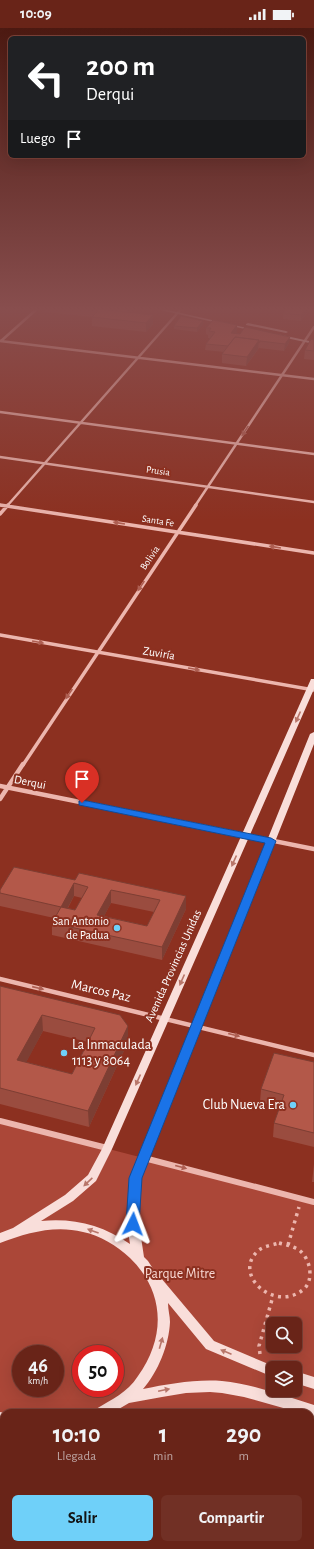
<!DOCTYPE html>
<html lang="es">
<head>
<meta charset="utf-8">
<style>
  :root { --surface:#692418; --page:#713025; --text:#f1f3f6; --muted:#bda4a2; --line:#7c4137; --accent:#6fd0f9 }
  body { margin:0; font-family:"Alegreya Sans",sans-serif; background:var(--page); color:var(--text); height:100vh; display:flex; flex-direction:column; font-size:15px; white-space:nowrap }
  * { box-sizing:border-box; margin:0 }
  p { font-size:13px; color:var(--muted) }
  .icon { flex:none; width:22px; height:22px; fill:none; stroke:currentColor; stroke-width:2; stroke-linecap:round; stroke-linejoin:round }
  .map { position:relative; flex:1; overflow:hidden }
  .drawer { position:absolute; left:0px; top:1381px; width:314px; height:140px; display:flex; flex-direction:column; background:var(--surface); border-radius:12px 12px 0 0; box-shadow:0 4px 16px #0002,0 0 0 1px var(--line) }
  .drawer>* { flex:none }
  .hud { position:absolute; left:8px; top:8px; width:298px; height:122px; border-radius:6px; box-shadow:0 4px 16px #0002,0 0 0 1px var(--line); background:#202124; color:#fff; overflow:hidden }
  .buttons { position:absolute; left:266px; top:1289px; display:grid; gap:8px }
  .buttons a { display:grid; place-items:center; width:36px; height:36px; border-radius:6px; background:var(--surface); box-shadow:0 4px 16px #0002,0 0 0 1px var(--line); font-size:20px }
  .speed { position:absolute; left:12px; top:1317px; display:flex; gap:8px; font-size:20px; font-weight:700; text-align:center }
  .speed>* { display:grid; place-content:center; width:52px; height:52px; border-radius:50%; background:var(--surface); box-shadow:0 4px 16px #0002,0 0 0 1px var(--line); line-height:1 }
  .speed small { font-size:10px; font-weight:400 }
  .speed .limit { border:6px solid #d22; background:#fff; color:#111 }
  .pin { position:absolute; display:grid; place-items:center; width:34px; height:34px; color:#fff; margin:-41px -17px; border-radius:50% 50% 50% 0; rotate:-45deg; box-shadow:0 0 4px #0007 }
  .pin .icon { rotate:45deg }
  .me { position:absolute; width:44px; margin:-22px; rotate:3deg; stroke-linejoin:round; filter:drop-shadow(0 0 3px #0008) }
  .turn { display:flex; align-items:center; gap:14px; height:84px; padding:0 12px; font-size:18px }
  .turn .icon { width:52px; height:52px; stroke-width:2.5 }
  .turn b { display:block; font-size:28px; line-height:34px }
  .then { display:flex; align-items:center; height:38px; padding:0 12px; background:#0003; gap:8px; font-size:15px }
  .eta { display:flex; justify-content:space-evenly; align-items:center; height:68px; text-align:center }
  .eta b { font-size:24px; font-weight:700; line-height:28px }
  .action { display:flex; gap:8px; margin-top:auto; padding:8px 12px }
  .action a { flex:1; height:46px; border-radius:6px; background:var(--accent); color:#111; font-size:16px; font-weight:700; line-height:46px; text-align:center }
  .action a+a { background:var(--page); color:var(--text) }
  .status { display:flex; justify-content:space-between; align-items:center; height:28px; padding:0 20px; background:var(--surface); direction:ltr }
  .status svg { height:11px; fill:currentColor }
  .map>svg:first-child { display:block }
  .green { fill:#ab4738; fill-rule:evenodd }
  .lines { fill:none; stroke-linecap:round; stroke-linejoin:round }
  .path { stroke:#ecb6ae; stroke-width:3.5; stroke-dasharray:3 4.5; stroke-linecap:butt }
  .minor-far3 { stroke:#ecb6ae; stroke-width:2.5 }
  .minor-far2 { stroke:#ecb6ae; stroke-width:3.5 }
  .minor-far1 { stroke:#ecb6ae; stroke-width:4.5 }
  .minor { stroke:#ecb6ae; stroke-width:6 }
  .secondary { fill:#f9deda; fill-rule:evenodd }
  .wall { fill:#9a4c3f; fill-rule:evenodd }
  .shaded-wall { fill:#7d3e33 }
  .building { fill:#b35849; stroke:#7d3e33; fill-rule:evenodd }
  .oneway { fill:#ae5f52 }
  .oneway2 { fill:#b8766a }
  .route { fill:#1a73e8; stroke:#114b97 }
  .poi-dot { fill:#6fd0f9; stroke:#8c3020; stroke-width:1.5 }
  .labels { text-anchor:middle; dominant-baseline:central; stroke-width:4; stroke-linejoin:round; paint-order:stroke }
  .far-street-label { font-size:10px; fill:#fff; stroke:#8c3020 }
  .street-label { font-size:12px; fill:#fff; stroke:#8c3020 }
  .poi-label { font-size:12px; fill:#fff; stroke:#8c3020; text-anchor:end }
  .near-street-label { font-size:14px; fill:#fff; stroke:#8c3020 }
  .near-poi-label { font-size:14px; fill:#fff; stroke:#8c3020; text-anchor:start }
  .near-park-label { font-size:14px; fill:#f9d8d3; stroke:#8c3020 }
</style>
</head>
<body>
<div class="status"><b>10:09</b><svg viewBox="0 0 49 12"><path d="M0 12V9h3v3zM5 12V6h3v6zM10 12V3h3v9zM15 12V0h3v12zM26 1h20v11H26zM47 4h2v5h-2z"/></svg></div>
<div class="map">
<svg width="314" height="1521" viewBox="0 0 314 1521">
  <rect width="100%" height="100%" fill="#8c3020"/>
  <path class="green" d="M0 1093 314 1174V1521H0ZM273 1296H295V1318H273ZM21 1326H55V1360H21ZM81 1326H115V1360H81ZM273 1340H295V1362H273ZM4 1385H310V1517H4Z"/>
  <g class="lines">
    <path class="path" d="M279 1215C286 1217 293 1218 299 1222 310 1230 314 1250 305 1260 276 1287 230 1246 259 1222 264 1218 273 1217 279 1215Z
      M288 1217 299 1179
      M260 1326 259 1318 273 1268"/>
    <path class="minor-far3" d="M0 313 314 351
      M1 313 38 280
      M0 384 314 426
      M0 429 314 474
      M0 477 5 478
      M7 478 182 280
      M195 478 314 299"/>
    <path class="minor-far2" d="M0 477 314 525
      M0 486 8 477
      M0 607 314 662
      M23 737 196 477"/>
    <path class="minor-far1" d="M0 758 314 821
      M0 771 23 736
      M0 951 314 1027"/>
    <path class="minor" d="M0 1093 107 1120
      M144 1130 314 1174"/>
    <path class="secondary" d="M151 280H159L256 302 254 303Z
      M248 295 286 303 288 304 286 305 246 297V296Z
      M277 306 314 314V316L277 308Z
      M311 651H314V661L112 1121 96 1153 73 1173 41 1193C75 1190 102 1197 130 1216L127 1196 131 1150 310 706 314 704V716L141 1150 139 1196 144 1229 148 1233 159 1250H161L214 1313 278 1340H273V1349L206 1321 168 1275C168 1282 170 1288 170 1294 169 1317 158 1344 143 1361 168 1356 196 1351 222 1353 253 1356 284 1368 314 1377V1389L310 1388V1385H301L244 1369 222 1365 210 1364 186 1365 162 1369 129 1375 112 1385H94L96 1381C112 1371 127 1365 138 1348 166 1309 165 1264 130 1230 117 1218 100 1207 83 1204 54 1197 27 1205 0 1215V1205L13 1200 65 1167 88 1147 102 1121Z
      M295 1343 314 1349V1361L295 1355Z
      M0 1384 4 1385V1397L0 1396Z
      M4 1480V1499L0 1501V1482Z"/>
  </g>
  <path class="wall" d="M45 280H135V281L131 285 153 287V296L146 304 92 298V289L45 284Z
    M311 280 301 293 283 291V285Z
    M203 296 197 304 174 301V298Z
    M237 297V304L235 305 289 315 284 323 259 320 246 338 222 335V326L224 324 205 322 206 316 210 310H208V307L206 306V300Z
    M314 312V332L304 331 305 322Z
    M75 852 186 868V881L162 932 52 907V895L54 890 0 878V862ZM74 868 82 870 75 882 68 880ZM111 875 154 884 147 898 104 888Z
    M0 958 128 998V1014L89 1099 0 1076ZM43 1003 88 1014 72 1046 26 1034Z
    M314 1034V1119L273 1109 274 1095 280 1079 260 1074 261 1061Z
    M314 1136V1154H312Z"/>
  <path class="shaded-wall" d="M130 280H135V281L124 293 123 286Z
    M306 280H311L301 293V287Z
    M153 287V296L146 304V295Z
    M203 293V296L197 304V300Z
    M237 297V304L230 312 231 305Z
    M290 309 289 315 284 323 285 316Z
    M259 312 258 321 246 338 247 329Z
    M74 855V868L61 892V879Z
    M111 862V875L98 900 97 887Z
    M186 868V881L162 932V919Z
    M42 987 43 1003 19 1048 17 1032Z
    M128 998V1014L89 1099 88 1083Z"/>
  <path class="building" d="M67 280H130L126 284 100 281 97 283Z
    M287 280H306L301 287 283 285Z
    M100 281 153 287 146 295 92 289Z
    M181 288 203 293 197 300 174 298Z
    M213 292 237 297 231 305 240 306 245 299 290 309 285 316 260 313 259 315V312L235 309 228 318 206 316 215 304 209 303 211 300H206Z
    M235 309 259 312 247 329 222 326Z
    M311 311 314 312V323L305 322Z
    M14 839 75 852 79 845 186 868 162 919 52 895 61 879 0 865V862ZM74 855 88 859 75 882 61 879ZM111 862 160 872 147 898 97 887Z
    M0 958 120 987 128 998 88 1083 0 1060ZM42 987 95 1000 72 1046 17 1032Z
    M274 1025 314 1034V1105L274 1095 284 1067 261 1061Z"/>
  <defs><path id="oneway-solid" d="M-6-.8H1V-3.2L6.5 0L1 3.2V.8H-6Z"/></defs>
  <g class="oneway">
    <use href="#oneway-solid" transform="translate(245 403) rotate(124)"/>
    <use href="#oneway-solid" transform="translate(119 495) rotate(-171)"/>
    <use href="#oneway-solid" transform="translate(275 519) rotate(-171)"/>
    <use href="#oneway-solid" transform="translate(141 558) rotate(124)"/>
    <use href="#oneway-solid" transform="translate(38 614) rotate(10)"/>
    <use href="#oneway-solid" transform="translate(194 641) rotate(10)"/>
    <use href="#oneway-solid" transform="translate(69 666) rotate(124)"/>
    <use href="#oneway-solid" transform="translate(38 960) rotate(13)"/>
    <use href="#oneway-solid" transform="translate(234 1007) rotate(14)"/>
    <use href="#oneway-solid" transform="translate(181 1139) rotate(15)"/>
  </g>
  <g class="oneway2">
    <use href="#oneway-solid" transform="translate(298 689) rotate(114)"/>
    <use href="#oneway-solid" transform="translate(234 833) rotate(114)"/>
    <use href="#oneway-solid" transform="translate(182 952) rotate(114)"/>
    <use href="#oneway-solid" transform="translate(138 1052) rotate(114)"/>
    <use href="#oneway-solid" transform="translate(88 1154) rotate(137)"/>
    <use href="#oneway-solid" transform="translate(93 1203) rotate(-160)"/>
    <use href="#oneway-solid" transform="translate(161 1315) rotate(-74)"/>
    <use href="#oneway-solid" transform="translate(226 1324) rotate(-157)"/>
    <use href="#oneway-solid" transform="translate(164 1362) rotate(-12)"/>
  </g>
  <linearGradient id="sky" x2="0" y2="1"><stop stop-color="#4d1a12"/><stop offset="0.57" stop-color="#884e4e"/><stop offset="1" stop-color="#884e4e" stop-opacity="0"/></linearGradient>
  <rect width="314" height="493" fill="url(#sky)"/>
  <path class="route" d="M82 772 271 810 276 813 142 1150 139 1196 137 1200 133 1201 128 1200 126 1196 129 1150 265 815 79 777V773Z"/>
  <g class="poi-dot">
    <circle cx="117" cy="900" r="4"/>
    <circle cx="64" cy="1025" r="4"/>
    <circle cx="293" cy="1077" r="4"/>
  </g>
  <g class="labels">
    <g class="far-street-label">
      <text transform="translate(158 443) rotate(8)">Prusia</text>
      <text transform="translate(158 493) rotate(9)">Santa Fe</text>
      <text transform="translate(150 530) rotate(-56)">Bolivia</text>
    </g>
    <g class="street-label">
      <text transform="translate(159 625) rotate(10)">Zuviría</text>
      <text transform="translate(30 754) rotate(11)">Derqui</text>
      <text transform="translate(173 938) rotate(-66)">Avenida Provincias Unidas</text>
    </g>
    <g class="poi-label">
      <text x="109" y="893">San Antonio<tspan x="109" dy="14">de Padua</tspan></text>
    </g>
    <g class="near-street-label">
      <text transform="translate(101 963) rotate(13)">Marcos Paz</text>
    </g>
    <g class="near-poi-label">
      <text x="72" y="1017">La Inmaculada<tspan x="72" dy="16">1113 y 8064</tspan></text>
      <text x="285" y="1077" text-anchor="end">Club Nueva Era</text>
    </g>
    <g class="near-park-label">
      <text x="180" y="1246">Parque Mitre</text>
    </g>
  </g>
</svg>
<div class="buttons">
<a><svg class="icon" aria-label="search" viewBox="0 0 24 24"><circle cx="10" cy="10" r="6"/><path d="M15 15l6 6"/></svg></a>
<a><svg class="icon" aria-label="layers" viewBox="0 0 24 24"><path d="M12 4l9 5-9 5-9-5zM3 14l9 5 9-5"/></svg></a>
</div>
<div class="speed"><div>46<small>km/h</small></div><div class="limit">50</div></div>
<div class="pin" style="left:82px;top:775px;background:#d93025"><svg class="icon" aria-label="arrive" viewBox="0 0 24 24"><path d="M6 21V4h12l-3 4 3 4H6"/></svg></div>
<svg class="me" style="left:133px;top:1196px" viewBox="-20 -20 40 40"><path d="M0-17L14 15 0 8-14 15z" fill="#1a73e8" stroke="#fff" stroke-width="4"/></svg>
<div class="hud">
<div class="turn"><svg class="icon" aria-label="left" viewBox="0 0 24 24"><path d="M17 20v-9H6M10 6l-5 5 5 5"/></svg><div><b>200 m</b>Derqui</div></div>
<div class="then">Luego<svg class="icon" aria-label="arrive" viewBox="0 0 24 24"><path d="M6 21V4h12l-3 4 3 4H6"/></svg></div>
</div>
<section class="drawer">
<div class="eta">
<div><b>10:10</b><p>Llegada</p></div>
<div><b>1</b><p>min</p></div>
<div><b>290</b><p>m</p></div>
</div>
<div class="action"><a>Salir</a><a>Compartir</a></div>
</section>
</div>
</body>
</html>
